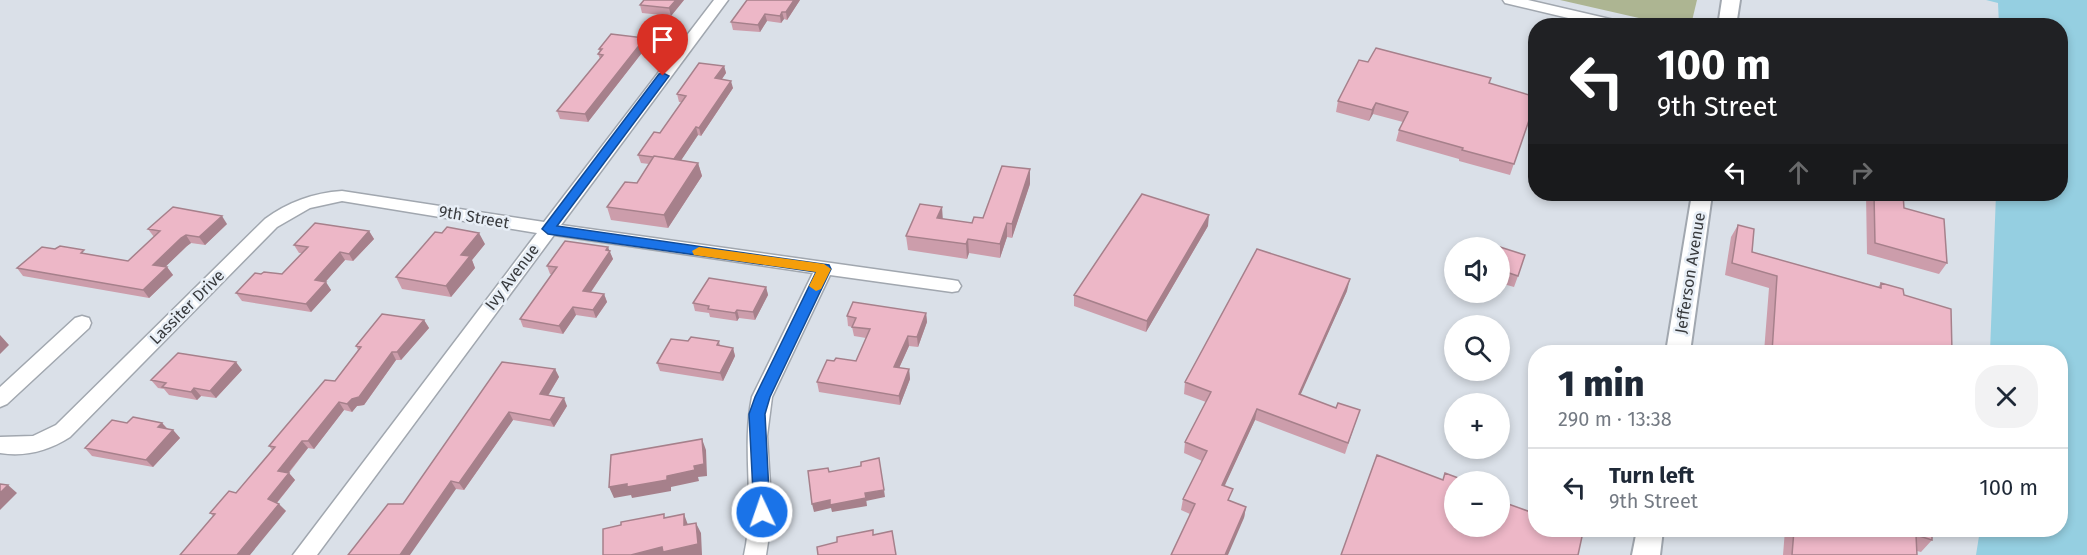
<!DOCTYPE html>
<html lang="en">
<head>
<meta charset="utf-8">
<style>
  :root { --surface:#fff; --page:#f2f2f3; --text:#1f2937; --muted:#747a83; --line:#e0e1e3 }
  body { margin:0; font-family:"Fira Sans",sans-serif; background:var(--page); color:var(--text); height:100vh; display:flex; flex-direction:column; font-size:22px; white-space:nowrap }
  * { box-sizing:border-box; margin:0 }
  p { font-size:20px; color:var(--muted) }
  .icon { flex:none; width:33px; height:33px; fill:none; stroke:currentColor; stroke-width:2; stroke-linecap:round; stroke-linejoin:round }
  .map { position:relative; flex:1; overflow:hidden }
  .side { position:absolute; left:1528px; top:345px; width:540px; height:192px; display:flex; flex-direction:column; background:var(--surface); border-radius:24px; box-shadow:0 3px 9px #0003 }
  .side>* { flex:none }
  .hud { position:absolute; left:1528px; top:18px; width:540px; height:183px; border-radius:24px; box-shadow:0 3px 9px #0003; background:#202124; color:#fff; overflow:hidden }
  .controls { position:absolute; left:1444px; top:237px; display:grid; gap:12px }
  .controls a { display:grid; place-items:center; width:66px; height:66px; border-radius:50%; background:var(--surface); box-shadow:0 3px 9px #0003; font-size:30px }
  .pin { position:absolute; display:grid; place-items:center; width:51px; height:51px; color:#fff; margin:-62px -26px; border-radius:50% 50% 50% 0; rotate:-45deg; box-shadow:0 0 6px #0007 }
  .pin .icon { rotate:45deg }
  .me { position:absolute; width:66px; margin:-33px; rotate:357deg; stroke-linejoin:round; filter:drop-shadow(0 0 4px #0008) }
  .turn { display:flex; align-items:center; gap:21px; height:126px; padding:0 30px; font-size:27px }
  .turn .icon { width:78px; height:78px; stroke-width:2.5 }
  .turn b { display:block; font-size:42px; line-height:51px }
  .lanes { display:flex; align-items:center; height:57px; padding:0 30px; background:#0003; justify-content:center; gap:30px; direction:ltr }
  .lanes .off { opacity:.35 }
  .round { display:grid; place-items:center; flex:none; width:63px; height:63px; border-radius:24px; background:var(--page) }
  .summary { display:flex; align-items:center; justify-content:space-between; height:102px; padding:0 30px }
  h1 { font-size:36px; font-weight:800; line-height:45px }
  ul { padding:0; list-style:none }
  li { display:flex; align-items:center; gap:18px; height:78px; padding:0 30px; border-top:2px solid var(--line) }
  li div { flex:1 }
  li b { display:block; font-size:22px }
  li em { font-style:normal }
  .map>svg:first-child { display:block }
  .green { fill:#adb592 }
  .water { fill:#95cfe1 }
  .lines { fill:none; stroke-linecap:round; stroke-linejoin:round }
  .minor-casing { stroke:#a1a7af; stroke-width:3 }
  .tertiary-casing { stroke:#a1a7af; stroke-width:4 }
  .minor { fill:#fff; fill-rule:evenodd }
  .tertiary { fill:#fff; fill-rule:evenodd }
  .wall { fill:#cc9dab }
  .shaded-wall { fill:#a6808b }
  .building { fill:#edb7c7; stroke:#a6808b; stroke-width:1.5 }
  .route { fill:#1a73e8; stroke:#114b97; stroke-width:1.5 }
  .slow { fill:#f59e0b }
  .labels { text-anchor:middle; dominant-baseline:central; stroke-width:5; stroke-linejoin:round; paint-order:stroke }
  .street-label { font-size:16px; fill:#383a3d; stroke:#e7eef6 }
</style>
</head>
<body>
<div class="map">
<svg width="2087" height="555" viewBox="0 0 2087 555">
  <rect width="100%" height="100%" fill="#dae0e8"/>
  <path class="green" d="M1560 0H1697L1691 25 1674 26Z"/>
  <path class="water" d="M1986 0H2087V555H1976L1980 530H2061V352H1990L1996 194H2061V26L1999 25 1998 3Z"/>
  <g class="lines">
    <g class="minor-casing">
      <path id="minor" d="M714 0H728L561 225 952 280 958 281 961 286 958 291 952 292 830 275 772 397 767 436 772 516 766 555H744C756 502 741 450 752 397L813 273 554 235 317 555H293L537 233 342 201 310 208 277 227 70 437C48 451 26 457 0 453V437L33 436 56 425 265 219C288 202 313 193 342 191L544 222Z
        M1503 0H1528L1627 23 1629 26H1602L1505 3Z
        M82 316 89 318 91 323 89 328 7 404 0 407V387L75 318Z"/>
    </g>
    <g class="tertiary-casing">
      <path id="tertiary" d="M1722 0H1740L1736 26H1718Z
        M1692 194H1712L1690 352H1666Z
        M1637 530H1663L1660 555H1632Z"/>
    </g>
    <use href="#minor" class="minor"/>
    <use href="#tertiary" class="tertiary"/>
  </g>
  <path class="wall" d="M684 0 671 16 642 13 640 5Z
    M800 0 787 20 784 19 781 23 767 21 760 32 733 30 731 22Z
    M648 45 588 122 560 119 557 111 600 59 598 54 600 52 599 49Z
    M1368 62 1489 83 1536 100 1510 175 1459 161V159L1396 141 1399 130 1403 122 1373 114 1369 121 1336 112 1338 101Z
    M724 66 726 73 722 79 733 88 701 136 698 135 681 160 698 163 702 176 668 228 611 220 607 207 637 183 649 164 641 163 638 155 660 133 682 102H679L677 94Z
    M1030 184 1012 238 1007 237 1000 258 969 253 967 259 908 250 906 236 943 219 972 223 983 218Z
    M1866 194H1903L1904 208 1947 263 1939 274 1867 254Z
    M227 224 205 245 191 243 187 246 165 267H167L173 275 149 298 23 276 17 268 88 254 128 261 154 237 148 229Z
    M1738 225 1752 252 1878 287 1881 283 1904 295 1952 352H1764L1769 288 1725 275 1731 237Z
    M1208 226 1146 332 1074 306V295Z
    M369 231 374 239 353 261 345 260 325 282 331 290 311 312 242 301 236 293 261 274H282L302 253H299L294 245Z
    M485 244 472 260 475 268 451 297 402 289 396 277Z
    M1500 248 1518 276 1514 287 1500 283Z
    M609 251 613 259 591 292 604 294 607 302 596 318 576 315 563 334 523 327 520 319 552 274H550L547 266Z
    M766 287 768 295 755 320 739 318 737 321 710 317 709 313 695 311 693 303Z
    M1347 291 1300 394 1356 421 1345 454 1255 420 1224 486 1230 501 1246 507 1244 518 1190 514 1181 510 1183 499 1202 461 1184 453 1185 442 1206 402 1184 394 1185 382Z
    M926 313 927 322 918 347 909 346 899 368 909 369 910 379 900 405 819 392 817 382 856 361 866 338 854 336 852 327 848 326 847 316Z
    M424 320 429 328 401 360H396L364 405 357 406 352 412 344 410 314 449 308 448 289 473 295 480 277 503 286 511 213 516 210 513 236 493 272 450 269 446 335 381 358 350 356 346Z
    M688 341H719L720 346 733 348 735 356 723 381 660 371 657 363Z
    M555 369 559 377 548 396 567 406 554 427 513 420 464 490 456 489 403 504Z
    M242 370 216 398 201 396 197 400 169 395 164 389 158 388 151 380Z
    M127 423H162L168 429 173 430 180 438 153 467 92 456 85 448Z
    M1785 530H1932V540L1921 552 1917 551V555H1783Z"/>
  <path class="shaded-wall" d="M676 0H684L671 16 669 8Z
    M794 0H800L787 20 786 12Z
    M782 12 784 19 781 23 780 16Z
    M765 14 767 21 760 32 758 25Z
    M645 38 648 45 588 122 585 114Z
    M724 66 726 73 717 86 715 78Z
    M731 81 733 88 701 136 699 128Z
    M1376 103 1373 114 1369 121 1372 110Z
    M696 127 698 135 676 168 673 160Z
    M698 163 702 176 668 228 664 215Z
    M1030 169V184L1012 238V224Z
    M942 207 943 221 937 218Z
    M1209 215 1208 226 1146 332 1147 321Z
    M222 216 227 224 205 245 199 237Z
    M1007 223V237L1000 258V244Z
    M369 231 374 239 353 261 349 254Z
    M479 233 485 244 472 260 475 268 451 297 446 286 461 255Z
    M186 235 191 243 187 246 159 273 153 265 181 238Z
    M968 239 969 253 967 259 966 244Z
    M608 247 613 259 586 299 583 291Z
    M340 252 345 260 320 288 315 280Z
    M167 267 173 275 149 298 143 290Z
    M1350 279 1347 291 1296 405 1299 394Z
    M326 282 331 290 311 312 306 304Z
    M766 287 768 295 755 320 753 312Z
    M604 294 607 302 596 318 593 310Z
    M573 307 576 315 563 334 559 326Z
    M737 310 739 318 737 321 735 313Z
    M926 313 927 322 918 347 917 337Z
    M424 320 429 328 401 360 397 352Z
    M0 335 9 345 0 354Z
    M908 336 909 346 895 377 894 367Z
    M733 348 735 356 723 381 720 373Z
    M392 352 396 360 364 405 357 406 352 412 347 404Z
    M236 362 242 370 216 398 210 391Z
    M555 369 559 377 544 402 540 394Z
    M909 369 910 379 900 405 899 396Z
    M194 388 201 396 197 400 191 392Z
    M564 398 567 406 554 427 550 420Z
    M339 402 344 410 314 449 308 441Z
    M1257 409 1255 420 1220 496 1222 485Z
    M509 412 513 420 464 490 459 483Z
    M162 423 169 431 158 427Z
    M173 430 180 438 153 467 146 460Z
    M702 439 706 450 707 476 698 477 699 481 671 487V491L632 498 631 495 614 498 609 487 667 476 694 466Z
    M302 441 308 448 284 478 278 471Z
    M289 473 295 480 274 506 268 499Z
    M451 481 456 489 410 555H400Z
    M8 485 17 493 0 510V493Z
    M884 490 885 497 866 501 865 493Z
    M866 498 867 506 832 512 831 508 814 512 812 504 830 500Z
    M279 504 286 511 250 555H237Z
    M1246 507 1244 518 1228 555H1225Z
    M684 514 688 525H684Z
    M696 523 701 533 702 555H631Z"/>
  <path class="building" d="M644 0H676L669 8 640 5Z
    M747 0H794L786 12H782L780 16 765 14 758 25 731 22Z
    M611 34 645 38 585 114 557 111 603 55 598 54 602 49H599Z
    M1376 48 1491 78 1489 83 1536 97V100L1514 164 1462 150 1463 148 1399 130 1408 112 1376 103 1372 110 1338 101 1359 60 1368 62Z
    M699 63 724 66 715 78 731 81 699 128 696 127 674 159 654 156 653 157 638 155 654 132 660 133 686 96 677 94Z
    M654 156 698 163 664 215 607 207 625 182 637 183Z
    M1002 166 1030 169 1012 224 1007 223 1000 244 968 239 966 244 906 236 920 204 942 207 937 218 972 223 974 217 983 218Z
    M1142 194 1209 215 1147 321 1074 295Z
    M1874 194H1903L1904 208 1944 219 1947 263 1875 243Z
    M173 207 222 216 199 237 186 235 181 238 153 265 167 267 143 290 17 268 42 247 55 249 60 246 84 250 81 253 128 261 160 231 148 229Z
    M315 223 369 231 349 254 340 252 315 280 326 282 306 304 236 293 255 273 261 274 264 272 282 274 308 247 294 245Z
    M1738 225 1754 229 1752 252 1881 288V283L1903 289 1904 295 1951 309 1952 352H1772L1777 276 1732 263Z
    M447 227 479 233 461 255 470 256 446 286 396 277 435 232 442 233Z
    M565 241 608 247 606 250 610 251 583 291 604 294 593 310 573 307 559 326 520 319 557 267 547 266Z
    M1500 247 1525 255 1518 276 1500 270Z
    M1257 249 1350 279 1299 394 1336 408 1338 403 1360 410 1348 443 1257 409 1222 485 1233 489 1228 500 1246 507 1225 555H1171L1195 504 1183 499 1207 451 1185 442 1211 392 1185 382Z
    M709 278 766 287 753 312 737 310 735 313 708 309 709 306 693 303Z
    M853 302 926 313 917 337 908 336 894 367 909 369 899 396 817 382 827 360 834 361 836 358 856 361 870 329 852 327 856 318 847 316Z
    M382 314 424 320 397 352H392L359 397 352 399 347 404 339 402 308 441H302L278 471 289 473 268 499 279 504 237 555H180L215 514 210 513 229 491 236 493 275 447 269 446 325 380 335 381 361 347 356 346Z
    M691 337 719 341 717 345 733 348 720 373 657 363 671 339 688 341Z
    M178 353 236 362 210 391 194 388 191 392 162 387 166 383 151 380Z
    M502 362 555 369 540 394 564 398 550 420 509 412 459 483 451 481 400 555H348L388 504H403Z
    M133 417 162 423 158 427 173 430 146 460 85 448 112 420 127 423Z
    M702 439 704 464 694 466 695 470 667 476V480L627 487V484L609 487 611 455Z
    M1377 455 1443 480 1445 473 1469 482H1455V526H1500V501L1536 514V530H1577L1583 532 1578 555H1341Z
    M879 458 884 490 865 493 866 498 830 505V500L812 504 808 471 828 468 829 472 861 466V462Z
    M0 484 8 485 0 493Z
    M664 514V518L684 514V525L696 523 698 544 663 552 662 547 631 555H603V529L621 525V522Z
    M873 530V535L892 531 896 555H818L817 547 837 542V537Z
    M1794 530H1932V540L1916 535 1917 555H1792Z"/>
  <path class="route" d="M663 73 669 76 557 226 829 265 831 269 770 397 765 414 770 512 768 517 762 519 756 517 754 512 749 414 755 397 816 272 548 234 542 229 659 74Z"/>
  <path class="slow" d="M699 247 824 264 831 269 821 289 816 291 809 286 816 272 694 255 692 251Z"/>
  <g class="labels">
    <g class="street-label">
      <text transform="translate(474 217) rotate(10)">9th Street</text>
      <text transform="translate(1690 273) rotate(-81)">Jefferson Avenue</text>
      <text transform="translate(512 277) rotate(-53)">Ivy Avenue</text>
      <text transform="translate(187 307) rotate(-45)">Lassiter Drive</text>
    </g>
  </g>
</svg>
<div class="controls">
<a><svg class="icon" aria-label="sound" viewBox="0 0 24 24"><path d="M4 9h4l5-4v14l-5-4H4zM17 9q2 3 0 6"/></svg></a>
<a><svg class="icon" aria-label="search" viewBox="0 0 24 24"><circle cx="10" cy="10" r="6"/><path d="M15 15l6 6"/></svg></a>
<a>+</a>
<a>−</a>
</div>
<div class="pin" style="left:663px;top:76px;background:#d93025"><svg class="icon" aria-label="arrive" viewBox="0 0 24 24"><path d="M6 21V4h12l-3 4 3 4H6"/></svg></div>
<svg class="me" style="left:762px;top:512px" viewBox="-20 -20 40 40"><circle r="17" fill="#1a73e8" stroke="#fff" stroke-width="3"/><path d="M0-11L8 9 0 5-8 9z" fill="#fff"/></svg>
<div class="hud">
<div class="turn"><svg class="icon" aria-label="left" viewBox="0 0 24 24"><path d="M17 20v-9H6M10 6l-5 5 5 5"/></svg><div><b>100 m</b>9th Street</div></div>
<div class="lanes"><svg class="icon" aria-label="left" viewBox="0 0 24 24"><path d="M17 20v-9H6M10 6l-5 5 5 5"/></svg><svg class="icon off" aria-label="ahead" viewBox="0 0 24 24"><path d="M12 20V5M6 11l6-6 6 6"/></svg><svg class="icon off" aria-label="right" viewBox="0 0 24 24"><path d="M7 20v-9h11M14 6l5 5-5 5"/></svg></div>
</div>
<section class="side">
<div class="summary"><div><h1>1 min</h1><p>290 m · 13:38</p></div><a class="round"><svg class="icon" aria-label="close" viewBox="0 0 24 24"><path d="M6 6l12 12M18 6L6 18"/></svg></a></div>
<ul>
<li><svg class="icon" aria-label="left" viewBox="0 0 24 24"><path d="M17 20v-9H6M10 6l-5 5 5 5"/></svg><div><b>Turn left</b><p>9th Street</p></div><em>100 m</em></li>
</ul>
</section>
</div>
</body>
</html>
